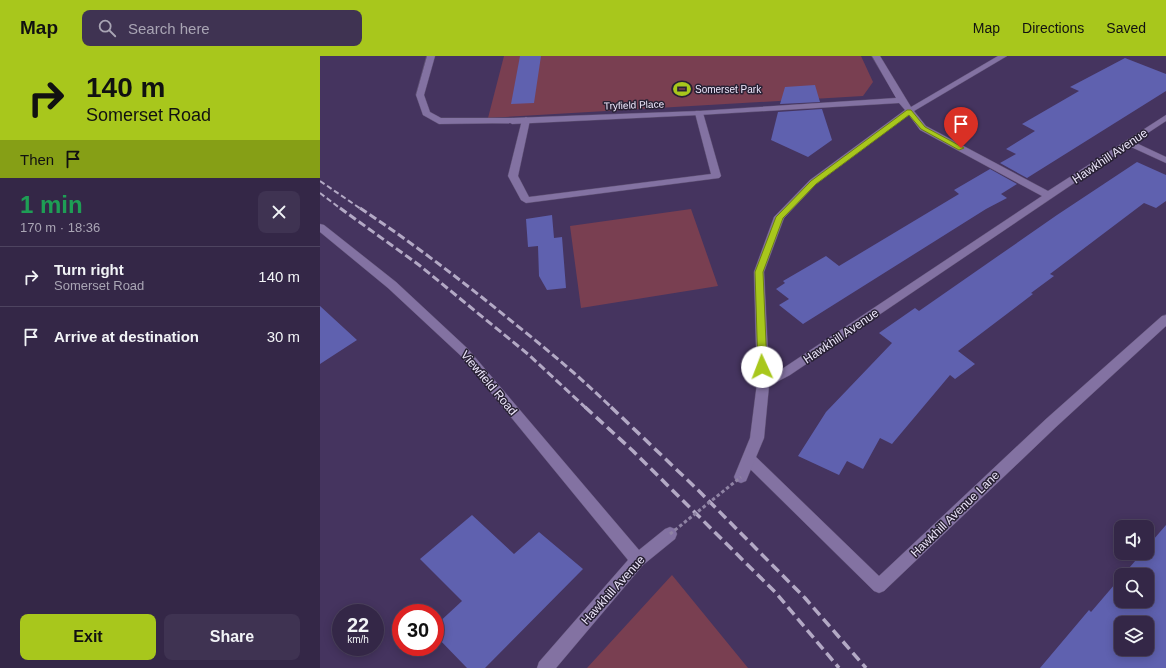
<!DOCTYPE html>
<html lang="en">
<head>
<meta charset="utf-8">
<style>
  :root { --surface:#342747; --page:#3f3352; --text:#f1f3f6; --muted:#a9a5b4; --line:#4e4460; --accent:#a8c71c }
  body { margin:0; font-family:Arial,sans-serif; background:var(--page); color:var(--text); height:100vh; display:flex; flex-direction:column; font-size:15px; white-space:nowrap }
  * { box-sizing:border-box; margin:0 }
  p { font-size:13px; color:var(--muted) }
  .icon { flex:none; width:22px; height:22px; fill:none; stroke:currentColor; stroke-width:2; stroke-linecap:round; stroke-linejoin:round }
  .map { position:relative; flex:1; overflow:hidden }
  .drawer { display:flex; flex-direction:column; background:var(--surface); width:320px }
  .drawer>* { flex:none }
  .hud { background:#a8c71c; color:#111; overflow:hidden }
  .tools { position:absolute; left:794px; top:464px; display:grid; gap:8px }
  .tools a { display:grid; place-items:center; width:40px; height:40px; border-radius:8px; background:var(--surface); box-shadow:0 2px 10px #0003,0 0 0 1px var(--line); font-size:20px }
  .speed { position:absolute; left:12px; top:548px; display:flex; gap:8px; font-size:20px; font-weight:700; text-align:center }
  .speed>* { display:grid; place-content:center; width:52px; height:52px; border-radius:50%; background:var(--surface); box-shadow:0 2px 10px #0003,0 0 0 1px var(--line); line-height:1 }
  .speed small { font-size:10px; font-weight:400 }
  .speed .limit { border:6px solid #d22; background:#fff; color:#111 }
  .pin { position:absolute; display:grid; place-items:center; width:34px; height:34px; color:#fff; margin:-41px -17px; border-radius:50% 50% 50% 0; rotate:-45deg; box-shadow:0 0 4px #0007 }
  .pin .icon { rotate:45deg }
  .me { position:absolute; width:44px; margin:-22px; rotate:358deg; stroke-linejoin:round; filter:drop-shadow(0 0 3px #0008) }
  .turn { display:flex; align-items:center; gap:14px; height:84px; padding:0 20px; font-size:18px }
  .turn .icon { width:52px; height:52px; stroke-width:2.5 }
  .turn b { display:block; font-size:28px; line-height:34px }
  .then { display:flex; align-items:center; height:38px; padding:0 20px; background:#0003; gap:8px; font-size:15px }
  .round { display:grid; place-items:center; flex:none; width:42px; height:42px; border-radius:8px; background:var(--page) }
  .headline { display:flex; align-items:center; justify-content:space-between; height:68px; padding:0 20px }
  h1 { font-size:24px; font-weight:700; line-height:30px; color:#1e9e55 }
  .action { display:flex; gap:8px; margin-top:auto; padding:8px 20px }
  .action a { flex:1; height:46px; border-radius:8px; background:var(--accent); color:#111; font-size:16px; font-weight:700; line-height:46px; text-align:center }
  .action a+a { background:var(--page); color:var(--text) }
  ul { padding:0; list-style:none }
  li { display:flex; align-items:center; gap:12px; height:60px; padding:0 20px; border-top:1px solid var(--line) }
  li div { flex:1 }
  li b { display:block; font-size:15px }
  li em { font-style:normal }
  header { display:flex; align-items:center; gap:24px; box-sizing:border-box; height:56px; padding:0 20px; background:var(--accent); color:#111 }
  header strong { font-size:19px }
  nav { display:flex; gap:22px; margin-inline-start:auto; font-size:14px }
  .search { width:280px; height:36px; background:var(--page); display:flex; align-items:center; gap:10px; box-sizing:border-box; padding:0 14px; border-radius:8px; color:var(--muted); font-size:15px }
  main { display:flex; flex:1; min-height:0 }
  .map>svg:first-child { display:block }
  .green { fill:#793f51 }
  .building { fill:#5f61af; fill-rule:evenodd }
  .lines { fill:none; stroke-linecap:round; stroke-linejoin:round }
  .lane-casing { stroke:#5e5073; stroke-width:1 }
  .street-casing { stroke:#5e5073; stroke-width:1 }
  .lane { fill:#8372a2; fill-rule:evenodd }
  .street { fill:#8372a2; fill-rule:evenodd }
  .rail-far2 { stroke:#b3a9c5; stroke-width:2; stroke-dasharray:5.5 3; stroke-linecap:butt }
  .rail-far1 { stroke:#b3a9c5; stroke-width:3; stroke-dasharray:8 3.5; stroke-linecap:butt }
  .rail { stroke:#b3a9c5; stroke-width:3.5; stroke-dasharray:10 5; stroke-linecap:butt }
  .path-bridge { stroke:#8f83a4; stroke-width:3; stroke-dasharray:3.5 2.5; stroke-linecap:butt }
  .route { fill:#a8c71c; stroke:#6d8112 }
  .labels { text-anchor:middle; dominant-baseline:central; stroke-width:3; stroke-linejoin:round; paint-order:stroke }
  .far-poi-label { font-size:10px; fill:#eee7fc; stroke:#282134; text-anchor:start }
  .far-street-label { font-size:10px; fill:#eee7fc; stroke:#282134 }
  .street-label { font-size:12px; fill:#eee7fc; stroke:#282134 }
</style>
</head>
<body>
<header>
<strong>Map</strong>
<div class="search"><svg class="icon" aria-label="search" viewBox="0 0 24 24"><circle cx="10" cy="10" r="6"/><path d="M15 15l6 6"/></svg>Search here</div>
<nav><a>Map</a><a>Directions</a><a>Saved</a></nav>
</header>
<main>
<section class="drawer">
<div class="hud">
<div class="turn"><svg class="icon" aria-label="right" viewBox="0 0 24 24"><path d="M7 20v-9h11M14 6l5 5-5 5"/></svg><div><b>140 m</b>Somerset Road</div></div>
<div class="then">Then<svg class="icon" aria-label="arrive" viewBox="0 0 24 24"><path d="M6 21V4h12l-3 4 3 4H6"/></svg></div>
</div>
<div class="headline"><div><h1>1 min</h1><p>170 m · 18:36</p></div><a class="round"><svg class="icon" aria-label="close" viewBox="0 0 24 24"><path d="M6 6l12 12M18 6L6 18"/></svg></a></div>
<ul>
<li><svg class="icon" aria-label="right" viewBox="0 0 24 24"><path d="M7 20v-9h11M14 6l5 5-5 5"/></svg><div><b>Turn right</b><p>Somerset Road</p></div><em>140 m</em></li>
<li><svg class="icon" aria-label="arrive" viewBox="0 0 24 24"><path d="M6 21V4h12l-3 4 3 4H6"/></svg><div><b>Arrive at destination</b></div><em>30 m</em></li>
</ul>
<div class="action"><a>Exit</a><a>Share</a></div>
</section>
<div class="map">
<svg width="846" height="612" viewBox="0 0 846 612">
  <rect width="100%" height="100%" fill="#45345f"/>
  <path class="green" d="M184 0H541L553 26 543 40 168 62Z
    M371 153 398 230 261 252 250 170Z
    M352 519 428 612H267Z"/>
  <path class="building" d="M200 0H221L214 47 191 48Z
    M805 2 846 18V35L707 122 680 107 696 98 686 93 715 75 702 68 759 35 750 31Z
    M495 29 500 46 460 48 465 31Z
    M502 53 512 84 488 101 451 84 458 56Z
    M817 106 846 119V145L836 152 824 147 730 218 734 220 711 237 713 238 638 295 655 308 635 323 630 319 572 388 560 382 543 413 527 405 519 419 478 400 506 356 572 287 559 277 595 252 599 255 737 159Z
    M670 113 697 128 681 138 687 142 666 153 483 268 459 249 469 243 456 233 465 227 463 225 506 200 519 210 639 138 634 134Z
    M232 159 234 182 242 181 246 232 227 234 219 220 218 190 208 191 206 163Z
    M0 250 37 284 0 308Z
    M152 459 194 498 219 476 263 513 165 612H147L115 579V570L142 545 100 503Z
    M846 469V612H720L769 554 771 556 801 521V545H827V519H803L822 497H827V491ZM801 567H827V593H801Z"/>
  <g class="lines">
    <g class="lane-casing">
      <path id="lane" d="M107 0H115L104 39 110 56 121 62H192L195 63 196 65 195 67 119 68 103 59 96 39Z
        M376 55H379L383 57 401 120 399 122 206 147 201 144 188 120 202 64 206 61 210 64 198 120 209 141 391 118 375 57Z
        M846 259V270L736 371 564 535 559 537 554 535 424 407 422 403 424 399 429 397 434 399 559 520 726 363 842 260Z"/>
    </g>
    <g class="street-casing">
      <path id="street" d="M552 0H560L591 51 678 0H687L594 55 606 70 728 135 846 59V65L814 86 846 101V107L809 90 470 319 449 330 444 382 426 425 421 427 416 425 414 421 430 382 437 327 434 216 454 161 490 124 585 54 579 47 379 59 192 68 188 65 192 62 379 55 576 42ZM589 59 600 74 722 140 462 313 449 319 444 216 464 162 496 128Z
        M0 168 4 169 76 226 148 293 319 494 345 473 350 471 355 473 357 478 355 483 323 509 236 612H217L219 606 308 504 140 299 68 232 0 176Z"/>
    </g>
    <use href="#lane" class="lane"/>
    <use href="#street" class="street"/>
    <path class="rail-far2" d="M0 125 41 153
      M0 137 21 153"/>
    <path class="rail-far1" d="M20 152 99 209 209 299 266 352
      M40 152C94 188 145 227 195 268 229 295 261 322 292 352"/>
    <path class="rail" d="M265 351 313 395 456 537 519 612
      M291 351 379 435 485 542 546 612"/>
    <path class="path-bridge" d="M350 478 421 421"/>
  </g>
  <path class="route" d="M587 54H591L605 71 644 92 639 94 601 73 589 59 496 128 463 162 443 216 447 311 446 314H439L438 311 435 216 456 161 491 125Z"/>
  <defs>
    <g id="stadium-bare" transform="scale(1.38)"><path d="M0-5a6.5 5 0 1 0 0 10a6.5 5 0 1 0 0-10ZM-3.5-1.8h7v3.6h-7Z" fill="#a8c71c" stroke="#282134" stroke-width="2.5" paint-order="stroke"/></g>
  </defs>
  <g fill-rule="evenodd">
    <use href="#stadium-bare" x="362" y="33"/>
  </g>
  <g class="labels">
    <g class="far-poi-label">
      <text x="375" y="33">Somerset Park</text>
    </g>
    <g class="far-street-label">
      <text transform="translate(314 49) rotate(-2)">Tryfield Place</text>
    </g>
    <g class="street-label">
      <text transform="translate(790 100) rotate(-34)">Hawkhill Avenue</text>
      <text transform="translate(521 280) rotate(-34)">Hawkhill Avenue</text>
      <text transform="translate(169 327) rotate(50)">Viewfield Road</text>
      <text transform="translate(635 458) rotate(-44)">Hawkhill Avenue Lane</text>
      <text transform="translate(293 534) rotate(-48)">Hawkhill Avenue</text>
    </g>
  </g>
</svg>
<div class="tools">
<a><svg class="icon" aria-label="sound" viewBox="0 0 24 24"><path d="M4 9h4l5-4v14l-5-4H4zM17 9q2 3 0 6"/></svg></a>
<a><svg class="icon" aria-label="search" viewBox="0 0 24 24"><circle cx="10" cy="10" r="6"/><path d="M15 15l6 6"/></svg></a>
<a><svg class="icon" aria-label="layers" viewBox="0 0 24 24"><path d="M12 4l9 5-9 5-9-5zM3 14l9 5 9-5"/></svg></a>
</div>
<div class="speed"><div>22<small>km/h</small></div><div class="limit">30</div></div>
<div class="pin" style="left:641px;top:92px;background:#d93025"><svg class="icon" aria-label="arrive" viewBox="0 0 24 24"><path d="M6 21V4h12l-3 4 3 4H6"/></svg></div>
<svg class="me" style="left:442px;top:311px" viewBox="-20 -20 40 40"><circle r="19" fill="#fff"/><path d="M0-13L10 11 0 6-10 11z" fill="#a8c71c"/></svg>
</div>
</main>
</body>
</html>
